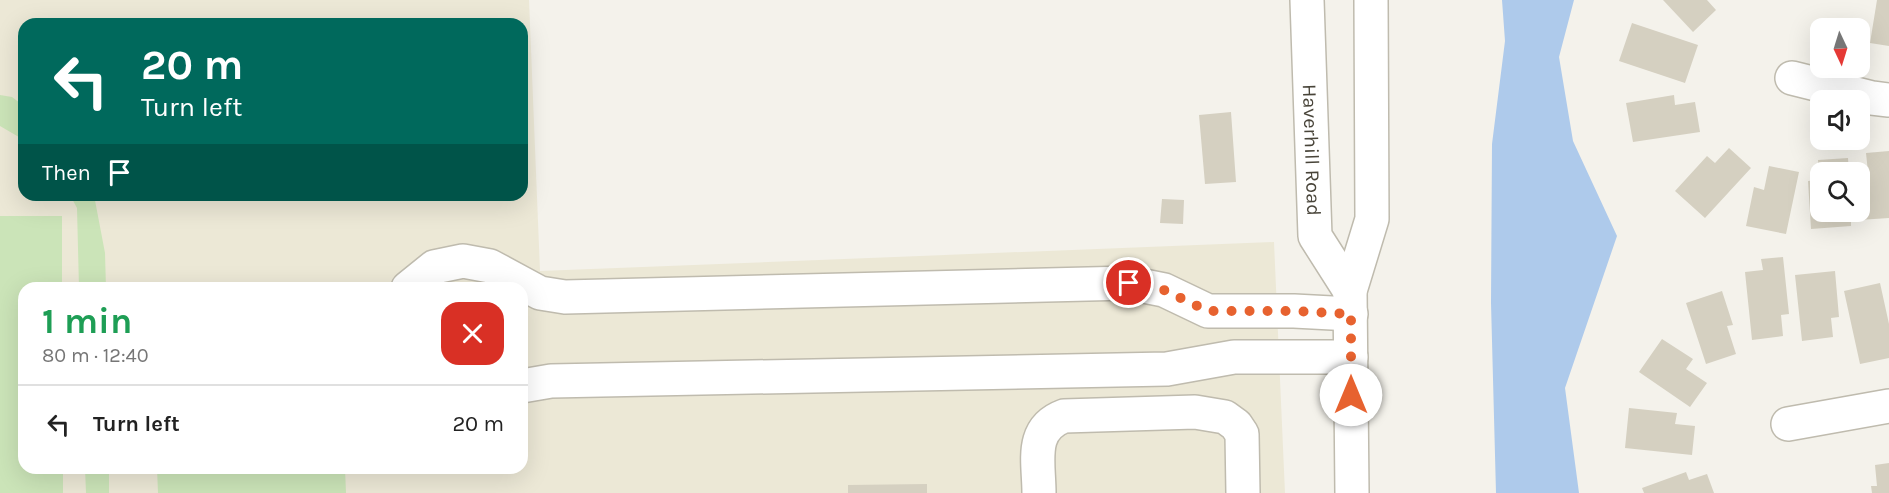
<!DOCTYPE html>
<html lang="en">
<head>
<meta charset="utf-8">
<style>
  :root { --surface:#fff; --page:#f2f2f2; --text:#222; --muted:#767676; --line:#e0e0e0 }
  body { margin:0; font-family:Karla,sans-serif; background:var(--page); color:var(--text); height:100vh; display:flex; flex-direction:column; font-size:22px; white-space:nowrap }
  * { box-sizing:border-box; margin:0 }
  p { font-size:20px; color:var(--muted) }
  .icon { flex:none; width:33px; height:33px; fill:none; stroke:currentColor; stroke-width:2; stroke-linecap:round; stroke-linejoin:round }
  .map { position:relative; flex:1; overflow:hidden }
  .details { position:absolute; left:18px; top:282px; width:510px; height:192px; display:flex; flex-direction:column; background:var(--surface); border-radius:18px; box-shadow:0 6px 24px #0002 }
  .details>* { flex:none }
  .top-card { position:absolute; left:18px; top:18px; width:510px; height:183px; border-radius:18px; box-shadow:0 6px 24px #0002; background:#00695c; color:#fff; overflow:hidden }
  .needle { width:39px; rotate:176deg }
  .buttons { position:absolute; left:1810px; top:18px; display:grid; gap:12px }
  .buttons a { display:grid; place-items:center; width:60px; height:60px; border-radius:12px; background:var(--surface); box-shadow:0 6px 24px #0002; font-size:30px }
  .pin { position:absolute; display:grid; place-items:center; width:51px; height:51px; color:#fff; margin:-26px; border:3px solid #fff; border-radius:50%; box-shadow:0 2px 6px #0007 }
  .me { position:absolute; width:66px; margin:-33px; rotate:0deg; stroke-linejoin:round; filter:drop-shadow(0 0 4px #0008) }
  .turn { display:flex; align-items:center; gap:21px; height:126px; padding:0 24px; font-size:27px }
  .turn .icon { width:78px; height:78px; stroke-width:2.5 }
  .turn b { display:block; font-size:42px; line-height:51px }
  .then { display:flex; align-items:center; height:57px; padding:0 24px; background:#0003; gap:12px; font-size:22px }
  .round { display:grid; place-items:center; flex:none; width:63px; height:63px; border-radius:18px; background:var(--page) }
  .summary { display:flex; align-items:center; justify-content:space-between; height:102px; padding:0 24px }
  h1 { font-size:36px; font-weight:700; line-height:45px; color:#1e9e55 }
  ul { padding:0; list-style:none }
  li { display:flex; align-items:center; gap:18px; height:78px; padding:0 24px; border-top:2px solid var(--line) }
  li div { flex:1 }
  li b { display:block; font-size:22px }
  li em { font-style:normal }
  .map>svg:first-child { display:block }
  .education { fill:#ece8d6; fill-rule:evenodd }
  .green { fill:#cbe4b8 }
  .water { fill:#aecaeb }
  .building { fill:#d5d0c1 }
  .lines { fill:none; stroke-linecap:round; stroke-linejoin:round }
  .minor-casing { stroke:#bfbbae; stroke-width:36 }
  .minor { stroke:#fff; stroke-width:33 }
  .route { stroke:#e7622f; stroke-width:10; stroke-dasharray:0 18 }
  .labels { text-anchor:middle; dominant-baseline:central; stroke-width:4.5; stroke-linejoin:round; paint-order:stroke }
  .street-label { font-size:20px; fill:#484439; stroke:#fff }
</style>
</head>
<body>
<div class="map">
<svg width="1889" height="493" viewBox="0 0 1889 493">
  <rect width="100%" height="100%" fill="#f4f2eb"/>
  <path class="education" d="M0 0H529L540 271 1274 242 1285 493H0ZM24 24H522V195H24ZM24 288H522V468H24Z"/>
  <path class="green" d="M0 95 12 97 24 106V140L0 126Z
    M70 195H94L105 253 106 288H79L77 208Z
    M0 216H62V288H24V468H63V493H0Z
    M85 468H109V493H86Z
    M157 468H345L346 493H158Z"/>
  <path class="water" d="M1502 0H1574L1559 57 1573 141 1617 236 1565 388 1579 493H1496L1491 303 1492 144 1505 41Z"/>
  <path class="building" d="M1663 0H1707L1716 10 1693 32Z
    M1877 0H1889V46L1870 43Z
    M1632 23 1698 45 1685 83 1619 61Z
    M1674 95 1675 105 1695 102 1700 132 1633 142 1626 103Z
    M1231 112 1236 182 1205 184 1199 115Z
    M1729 148 1751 168 1705 218 1675 191 1707 156 1715 163Z
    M1889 151V218L1859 220 1860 173 1868 172 1866 153Z
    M1848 158 1849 172H1821V212H1851V226L1811 229 1808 181 1819 180 1818 160Z
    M1769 166 1799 172 1786 234 1746 226 1754 187 1764 190Z
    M1162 199 1184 200 1183 224 1160 223Z
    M1783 257 1789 314 1781 315 1783 336 1752 340 1745 272 1763 270 1761 259Z
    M1835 271 1839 317 1831 318 1833 337 1802 341 1795 275Z
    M1880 283 1889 324V358L1860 364 1844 291Z
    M1722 291 1733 325 1727 326 1736 354 1706 364 1686 303Z
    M1662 339 1693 359 1686 369 1707 383 1690 407 1639 372Z
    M1629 408 1677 413 1675 424 1695 426 1692 455 1625 448Z
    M1889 463V493H1872L1871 486H1877L1875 465Z
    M1686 472 1689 480 1707 474 1714 493H1644L1642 488Z
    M927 484V493H848V485Z"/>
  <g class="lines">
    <g class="minor-casing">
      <g id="minor">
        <path id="s1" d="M1307 0 1315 236 1350 291"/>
        <path d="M1792 78 1872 98 1889 100"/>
        <path d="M408 288 434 267 463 261 490 266 540 293 565 297 1129 283 1164 290 1208 311H1294L1351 314"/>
        <path d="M522 386 551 381 1167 369 1234 357H1351"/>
        <path d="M1788 424 1889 406"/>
        <path d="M1039 493C1039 462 1029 429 1064 416L1195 412 1225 417 1236 425 1242 434 1243 493"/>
        <path d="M1352 493 1350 291 1372 219 1371 0"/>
      </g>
    </g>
    <use href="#minor" class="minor"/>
  </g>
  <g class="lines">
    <path class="route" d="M1129 283 1164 290 1208 311H1294L1351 314V395"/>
  </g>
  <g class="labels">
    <g class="street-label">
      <text stroke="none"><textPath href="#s1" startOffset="150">Haverhill Road</textPath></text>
    </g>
  </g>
</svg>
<div class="buttons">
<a><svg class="needle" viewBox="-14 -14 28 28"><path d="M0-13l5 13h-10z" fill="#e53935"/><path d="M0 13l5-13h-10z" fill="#767676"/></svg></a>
<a><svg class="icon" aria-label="sound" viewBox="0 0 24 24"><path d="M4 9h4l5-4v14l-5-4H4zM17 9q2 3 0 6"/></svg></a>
<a><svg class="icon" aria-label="search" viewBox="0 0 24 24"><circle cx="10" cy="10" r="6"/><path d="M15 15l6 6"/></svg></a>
</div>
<div class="pin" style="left:1129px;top:283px;background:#d93025"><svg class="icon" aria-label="arrive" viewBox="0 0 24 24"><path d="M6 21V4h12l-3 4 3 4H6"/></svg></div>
<svg class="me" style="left:1351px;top:395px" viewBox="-20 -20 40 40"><circle r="19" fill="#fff"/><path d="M0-13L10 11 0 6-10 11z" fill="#e7622f"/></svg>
<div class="top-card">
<div class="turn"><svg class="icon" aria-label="left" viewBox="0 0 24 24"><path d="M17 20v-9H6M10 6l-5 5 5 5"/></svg><div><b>20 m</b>Turn left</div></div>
<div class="then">Then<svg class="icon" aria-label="arrive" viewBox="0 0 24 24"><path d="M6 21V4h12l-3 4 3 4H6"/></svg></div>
</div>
<section class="details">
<div class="summary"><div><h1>1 min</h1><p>80 m · 12:40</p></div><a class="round" style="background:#d93025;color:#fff"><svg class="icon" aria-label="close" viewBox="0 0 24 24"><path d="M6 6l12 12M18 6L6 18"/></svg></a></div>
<ul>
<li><svg class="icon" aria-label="left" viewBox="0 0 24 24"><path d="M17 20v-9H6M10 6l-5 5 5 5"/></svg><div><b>Turn left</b></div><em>20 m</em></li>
</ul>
</section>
</div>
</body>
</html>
